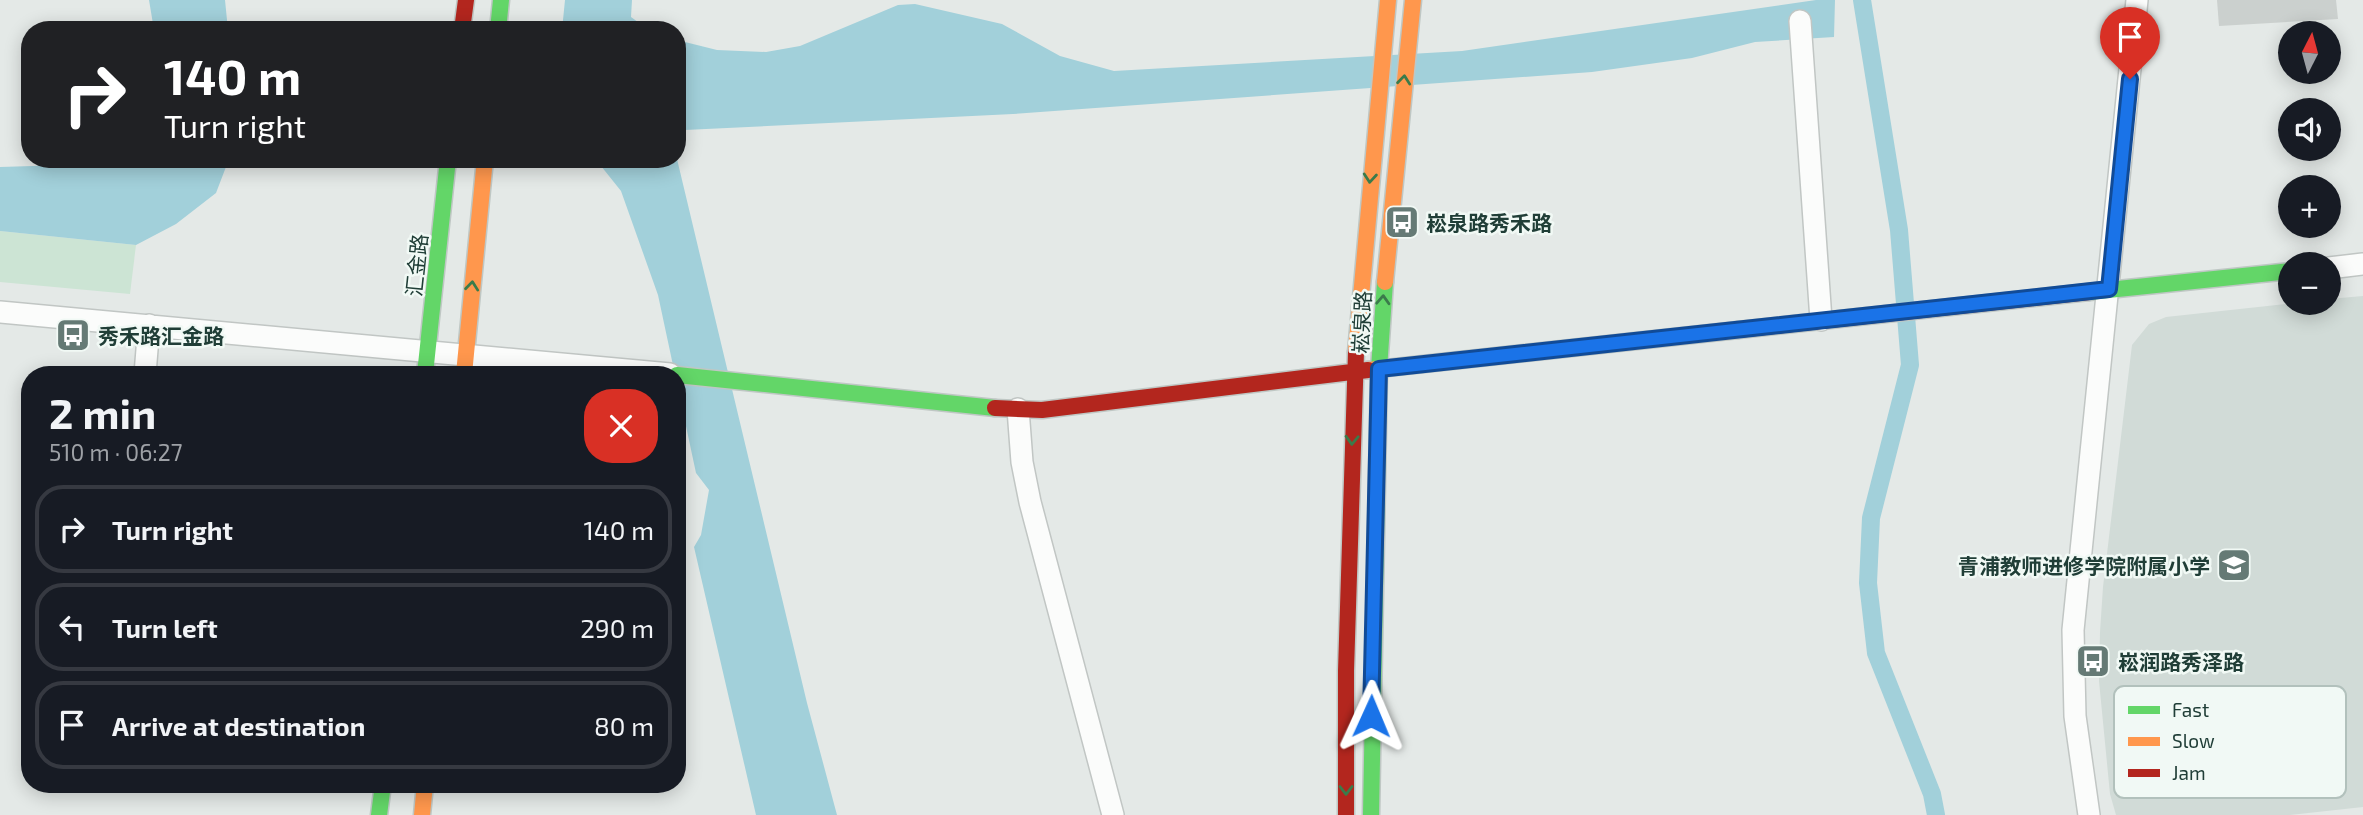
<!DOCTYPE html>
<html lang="en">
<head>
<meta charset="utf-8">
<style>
  :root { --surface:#171b24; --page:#242831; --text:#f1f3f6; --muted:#9ea1a6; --line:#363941 }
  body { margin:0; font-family:"Exo 2","Noto Sans SC",sans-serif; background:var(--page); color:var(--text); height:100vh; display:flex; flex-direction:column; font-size:26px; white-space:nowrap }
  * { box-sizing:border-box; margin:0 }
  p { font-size:23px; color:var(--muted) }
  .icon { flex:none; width:38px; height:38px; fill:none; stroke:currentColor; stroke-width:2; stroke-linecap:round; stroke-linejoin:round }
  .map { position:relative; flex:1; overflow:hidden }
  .drawer { position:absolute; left:21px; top:366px; width:665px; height:427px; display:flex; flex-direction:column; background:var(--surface); border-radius:28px; box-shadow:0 4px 18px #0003 }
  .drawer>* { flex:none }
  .hud { position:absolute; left:21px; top:21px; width:665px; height:147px; border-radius:28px; box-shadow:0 4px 18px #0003; background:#202124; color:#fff; overflow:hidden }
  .needle { width:46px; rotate:6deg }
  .fabs { position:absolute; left:2278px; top:21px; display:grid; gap:14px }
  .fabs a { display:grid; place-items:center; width:63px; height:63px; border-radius:50%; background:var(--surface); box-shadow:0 4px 18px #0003; font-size:35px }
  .pin { position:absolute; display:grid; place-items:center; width:60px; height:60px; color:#fff; margin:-72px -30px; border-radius:50% 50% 50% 0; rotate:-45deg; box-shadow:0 0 7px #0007 }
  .pin .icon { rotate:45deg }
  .me { position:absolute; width:77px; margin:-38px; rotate:1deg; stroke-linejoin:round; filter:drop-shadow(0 0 5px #0008) }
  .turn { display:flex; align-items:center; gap:24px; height:147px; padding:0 28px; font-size:32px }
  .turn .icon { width:91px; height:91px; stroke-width:2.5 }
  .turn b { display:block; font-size:49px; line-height:60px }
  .round { display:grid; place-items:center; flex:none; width:74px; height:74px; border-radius:28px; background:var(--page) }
  .head { display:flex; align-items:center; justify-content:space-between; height:119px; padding:0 28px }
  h1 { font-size:42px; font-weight:700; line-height:52px }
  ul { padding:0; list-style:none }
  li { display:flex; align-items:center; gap:21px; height:88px; margin:0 14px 10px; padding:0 14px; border:4px solid var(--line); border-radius:28px }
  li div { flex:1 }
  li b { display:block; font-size:26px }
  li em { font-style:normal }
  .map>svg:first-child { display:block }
  .built { fill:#d1dbd7 }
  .green { fill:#cce4d4 }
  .water { fill:#a2d0da }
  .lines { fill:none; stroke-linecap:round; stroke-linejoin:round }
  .canal { stroke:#a2d0da; stroke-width:18 }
  .building { fill:#cbd0ce }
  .street-casing { stroke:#c1c6c4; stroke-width:24 }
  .fast-casing { stroke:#bfc7c4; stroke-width:19 }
  .slow-casing { stroke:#bfc7c4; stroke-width:19 }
  .jam-casing { stroke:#bfc7c4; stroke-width:19 }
  .street { stroke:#fbfcfb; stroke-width:21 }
  .fast { stroke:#63d668; stroke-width:16 }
  .slow { stroke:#ff974d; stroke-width:16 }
  .jam { stroke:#b3261e; stroke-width:16 }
  .oneway { stroke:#3b7b4b }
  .route-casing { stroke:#114b97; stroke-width:18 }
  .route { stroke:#1a73e8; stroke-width:12 }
  .labels { text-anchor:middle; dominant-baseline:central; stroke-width:5; stroke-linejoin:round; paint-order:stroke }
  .poi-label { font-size:21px; font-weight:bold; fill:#203e37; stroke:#f1f9f5; text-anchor:start }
  .street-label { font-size:21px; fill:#203e37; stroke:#f1f9f5 }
  .key { fill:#f1f9f5; stroke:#b2c1bc; stroke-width:2 }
  .key-label { font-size:19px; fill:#203e37 }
</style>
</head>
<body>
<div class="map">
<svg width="2363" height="815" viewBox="0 0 2363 815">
  <rect width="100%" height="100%" fill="#e4e9e7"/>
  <path class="built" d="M2363 296V807L2290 815H2116L2110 794 2099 681 2100 632 2103 587 2132 345 2149 324 2166 317 2295 303H2329V299Z"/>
  <path class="green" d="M0 231 136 245 130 294 0 282Z"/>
  <path class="water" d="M149 0H225L228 30H154Z
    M565 0H632L631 17 649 30H562Z
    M1816 0H1835L1834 37 1755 42 1692 58 1592 72 1013 114 685 130 677 142V40L717 50 766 52 800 46 898 5 915 4 1002 24 1060 56 1114 71 1462 51Z
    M91 159H229L216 193 176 224 136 245 0 231V167L66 165Z
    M559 159H677L807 703 837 815H756L694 547 701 535 709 490 696 473 658 295 621 191 601 166 561 163Z"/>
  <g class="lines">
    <path class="canal" d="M1862 0 1899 230 1910 365 1871 518 1868 583 1876 653 1932 794 1936 815"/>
  </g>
  <path class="building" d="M2217 0H2336L2338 19 2219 26Z"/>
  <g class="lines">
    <g class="street-casing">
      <path id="street" d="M1800 21 1821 320
        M2329 268 2363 264
        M0 312 670 374
        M145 374 149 325
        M1018 409 1022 462 1030 502 1113 815
        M2089 815 2075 716 2073 630 2137 0"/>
    </g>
    <g class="fast-casing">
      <path id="fast" d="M498 30 501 0
        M2089 292 2291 271
        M425 374 448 159
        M677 375 995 408
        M379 815 383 784
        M1371 815 1379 369 1385 282"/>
    </g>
    <g class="slow-casing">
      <path id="slow" d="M1385 282 1413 0
        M1356 352 1388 0
        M1368 370 1738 330
        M464 374 485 159
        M422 815 425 784"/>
    </g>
    <g class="jam-casing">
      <path id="jam" d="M462 30 466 0
        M1738 330 2089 292
        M995 408 1042 410 1368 370
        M1346 815V671L1356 352"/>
    </g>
    <use href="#street" class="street"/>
    <use href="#fast" class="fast"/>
    <use href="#slow" class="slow"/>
    <use href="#jam" class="jam"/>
  </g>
  <defs><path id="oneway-chevron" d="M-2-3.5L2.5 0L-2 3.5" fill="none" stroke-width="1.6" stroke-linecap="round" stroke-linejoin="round" transform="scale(1.75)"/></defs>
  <g class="oneway">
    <use href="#oneway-chevron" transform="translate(1404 80) rotate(-84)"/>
    <use href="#oneway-chevron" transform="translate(1370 178) rotate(95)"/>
    <use href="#oneway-chevron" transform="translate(472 286) rotate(-84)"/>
    <use href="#oneway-chevron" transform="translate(1383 300) rotate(-87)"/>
    <use href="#oneway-chevron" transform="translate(1352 440) rotate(92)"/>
    <use href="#oneway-chevron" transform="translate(1346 790) rotate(90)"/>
  </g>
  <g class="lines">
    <g class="route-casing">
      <path id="route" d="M1371 716 1379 369 2109 289 2130 79"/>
    </g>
    <use href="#route" class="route"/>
  </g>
  <defs>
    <g id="bus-square" transform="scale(1.75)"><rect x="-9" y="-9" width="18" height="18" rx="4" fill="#657a75" stroke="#f1f9f5"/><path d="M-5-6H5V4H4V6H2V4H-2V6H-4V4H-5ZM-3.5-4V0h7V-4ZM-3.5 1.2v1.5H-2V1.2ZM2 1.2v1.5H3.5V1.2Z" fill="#fff"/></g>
    <g id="school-square" transform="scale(1.75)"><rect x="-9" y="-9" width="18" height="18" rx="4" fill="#657a75" stroke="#f1f9f5"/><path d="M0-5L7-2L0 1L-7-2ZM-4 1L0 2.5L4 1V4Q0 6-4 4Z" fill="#fff"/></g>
  </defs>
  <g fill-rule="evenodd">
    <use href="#bus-square" x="1402" y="222"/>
    <use href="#bus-square" x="73" y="335"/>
    <use href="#school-square" x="2234" y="565"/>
    <use href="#bus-square" x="2093" y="661"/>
  </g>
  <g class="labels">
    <g class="poi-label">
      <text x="1426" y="222">崧泉路秀禾路</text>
      <text x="98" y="335">秀禾路汇金路</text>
      <text x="2210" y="565" text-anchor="end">青浦教师进修学院附属小学</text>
      <text x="2118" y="661">崧润路秀泽路</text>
    </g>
    <g class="street-label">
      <text transform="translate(416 265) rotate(-84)">汇金路</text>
      <text transform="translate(1361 322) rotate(-87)">崧泉路</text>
    </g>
  </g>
  <rect x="2114" y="686" width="232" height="112" rx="10" class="key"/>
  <rect x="2128" y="706" width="32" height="8" fill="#63d668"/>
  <rect x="2128" y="737" width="32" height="9" fill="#ff974d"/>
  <rect x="2128" y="769" width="32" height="8" fill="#b3261e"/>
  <g class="key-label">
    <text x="2172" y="717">Fast</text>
    <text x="2172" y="748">Slow</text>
    <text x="2172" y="780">Jam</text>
  </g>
</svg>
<div class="fabs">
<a><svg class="needle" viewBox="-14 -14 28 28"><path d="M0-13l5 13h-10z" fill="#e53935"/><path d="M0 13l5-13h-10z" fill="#9ea1a6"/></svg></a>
<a><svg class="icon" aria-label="sound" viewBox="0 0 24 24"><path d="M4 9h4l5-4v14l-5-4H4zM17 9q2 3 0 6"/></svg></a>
<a>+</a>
<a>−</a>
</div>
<div class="pin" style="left:2130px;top:79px;background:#d93025"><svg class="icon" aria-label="arrive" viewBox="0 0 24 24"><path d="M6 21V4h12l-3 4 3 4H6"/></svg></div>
<svg class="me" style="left:1371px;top:716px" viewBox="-20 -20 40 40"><path d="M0-17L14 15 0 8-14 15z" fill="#1a73e8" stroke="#fff" stroke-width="4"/></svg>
<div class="hud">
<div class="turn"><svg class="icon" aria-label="right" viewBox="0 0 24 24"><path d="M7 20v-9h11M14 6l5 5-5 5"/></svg><div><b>140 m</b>Turn right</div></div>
</div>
<section class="drawer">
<div class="head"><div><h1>2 min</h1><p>510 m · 06:27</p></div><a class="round" style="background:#d93025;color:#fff"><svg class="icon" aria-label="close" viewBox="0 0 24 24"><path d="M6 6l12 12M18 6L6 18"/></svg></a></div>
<ul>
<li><svg class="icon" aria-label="right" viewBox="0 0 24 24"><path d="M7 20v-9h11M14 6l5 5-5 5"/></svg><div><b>Turn right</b></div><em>140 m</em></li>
<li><svg class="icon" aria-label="left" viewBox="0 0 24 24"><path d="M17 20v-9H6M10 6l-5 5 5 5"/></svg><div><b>Turn left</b></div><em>290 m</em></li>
<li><svg class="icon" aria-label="arrive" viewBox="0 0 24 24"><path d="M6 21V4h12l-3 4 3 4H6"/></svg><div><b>Arrive at destination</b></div><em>80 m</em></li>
</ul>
</section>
</div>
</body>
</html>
